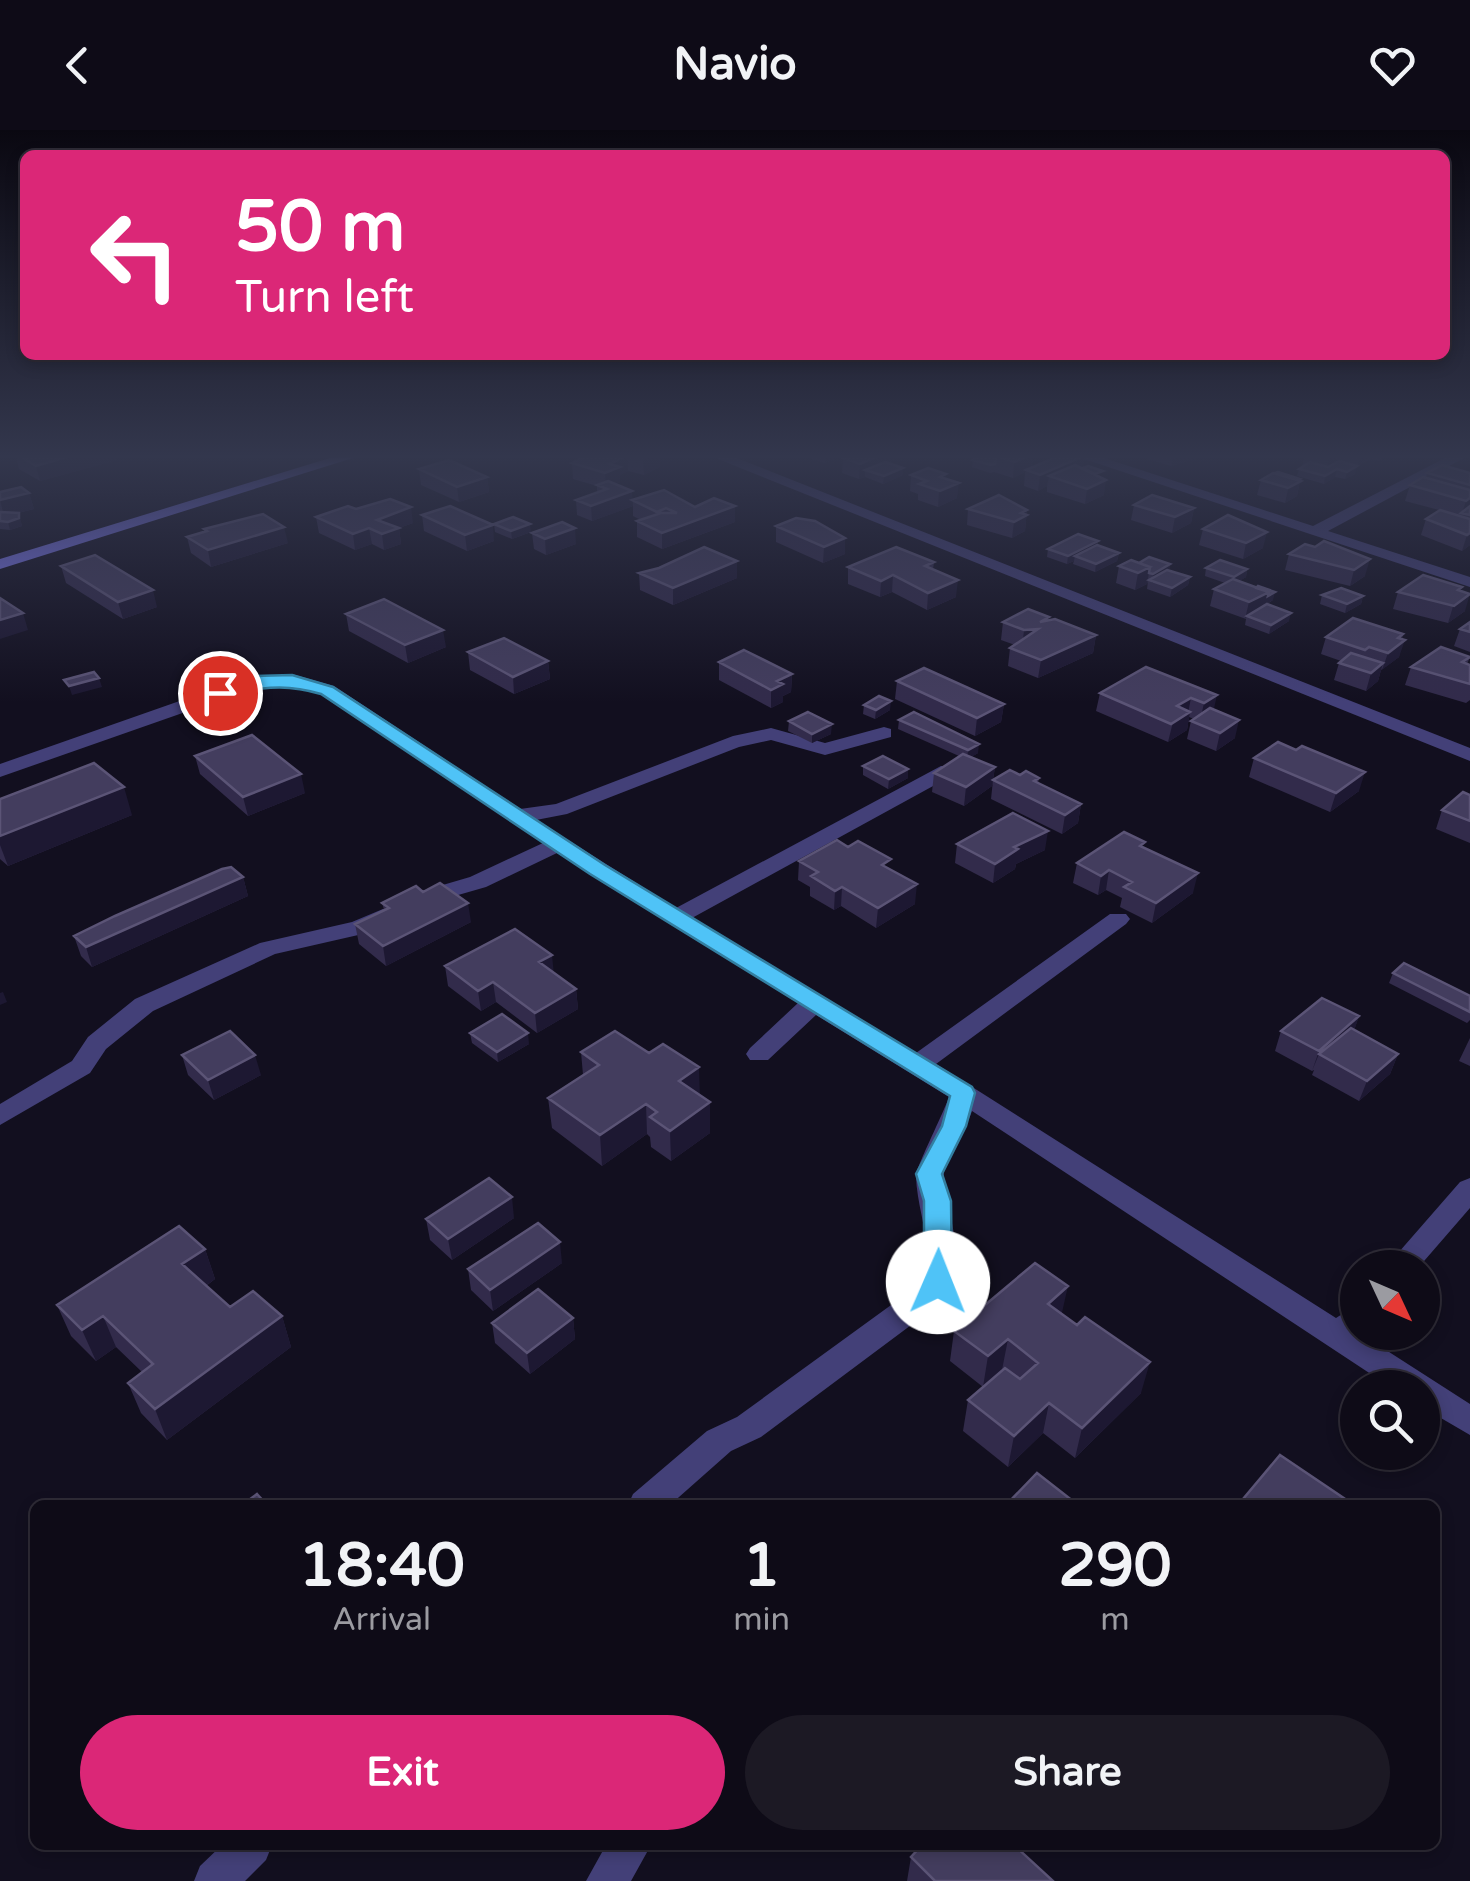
<!DOCTYPE html>
<html lang="en">
<head>
<meta charset="utf-8">
<style>
  :root { --surface:#0e0b17; --page:#1c1924; --text:#f1f3f6; --muted:#9b9ba1; --line:#2e2b36; --accent:#db2777 }
  body { margin:0; font-family:"Varela Round",sans-serif; background:var(--page); color:var(--text); height:100vh; display:flex; flex-direction:column; font-size:38px; white-space:nowrap }
  * { box-sizing:border-box; margin:0 }
  p { font-size:32px; color:var(--muted) }
  .icon { flex:none; width:55px; height:55px; fill:none; stroke:currentColor; stroke-width:2; stroke-linecap:round; stroke-linejoin:round }
  .map { position:relative; flex:1; overflow:hidden }
  .side { position:absolute; left:30px; top:1370px; width:1410px; height:350px; display:flex; flex-direction:column; background:var(--surface); border-radius:15px; box-shadow:0 5px 15px #0003,0 0 0 2px var(--line) }
  .side>* { flex:none }
  .banner { position:absolute; left:20px; top:20px; width:1430px; height:210px; border-radius:15px; box-shadow:0 5px 15px #0003,0 0 0 2px var(--line); background:#db2777; color:#fff; overflow:hidden }
  .needle { width:65px; rotate:134deg }
  .fabs { position:absolute; left:1340px; top:1120px; display:grid; gap:20px }
  .fabs a { display:grid; place-items:center; width:100px; height:100px; border-radius:50%; background:var(--surface); box-shadow:0 5px 15px #0003,0 0 0 2px var(--line); font-size:50px }
  .pin { position:absolute; display:grid; place-items:center; width:85px; height:85px; color:#fff; margin:-42px; border:5px solid #fff; border-radius:50%; box-shadow:0 2px 10px #0007 }
  .me { position:absolute; width:110px; margin:-55px; rotate:1deg; stroke-linejoin:round; filter:drop-shadow(0 0 8px #0008) }
  .turn { display:flex; align-items:center; gap:35px; height:210px; padding:0 50px; font-size:45px }
  .turn .icon { width:130px; height:130px; stroke-width:2.5 }
  .turn b { display:block; font-size:70px; line-height:85px }
  .eta { display:flex; justify-content:space-evenly; align-items:center; height:170px; text-align:center }
  .eta b { font-size:60px; font-weight:700; line-height:70px }
  .cta { display:flex; gap:20px; margin-top:auto; padding:20px 50px }
  .cta a { flex:1; height:115px; border-radius:60px; background:var(--accent); color:#fff; font-size:40px; font-weight:700; line-height:115px; text-align:center }
  .cta a+a { background:var(--page); color:var(--text) }
  header { display:flex; justify-content:space-between; align-items:center; height:130px; padding:0 50px; background:var(--surface); font-size:45px; font-weight:700 }
  .map>svg:first-child { display:block }
  .lines { fill:none; stroke-linecap:round; stroke-linejoin:round }
  .street { fill:#434078; fill-rule:evenodd }
  .secondary { fill:#7b76ed; fill-rule:evenodd }
  .wall { fill:#322b4b }
  .shaded-wall { fill:#1d1832 }
  .building { fill:#433d5e; stroke:#5b5476; stroke-width:2.5 }
  .route { fill:#4fc3f7; stroke:#337fa1; stroke-width:2.5 }
</style>
</head>
<body>
<header><svg class="icon" aria-label="back" viewBox="0 0 24 24"><path d="M15 5l-7 7 7 7"/></svg>Navio<svg class="icon" aria-label="heart" viewBox="0 0 24 24"><path d="M12 20l-8-8c-3-5 5-10 8-4 3-6 11-1 8 4z"/></svg></header>
<div class="map">
<svg width="1470" height="1751" viewBox="0 0 1470 1751">
  <rect width="100%" height="100%" fill="#120f1f"/>
  <g class="lines">
    <path class="street" d="M713 327H734L1470 618V631Z
      M1078 327H1101L1313 396 1447 327H1466L1328 401 1470 447V457Z
      M292 544 334 556 520 679 556 674 733 606 771 598 825 613 884 597 891 599V607L825 625 771 610 739 617 567 684 536 690 676 778 941 636H955V644L692 788 916 923 1110 784H1126L1130 789 1126 794 936 934 1336 1188 1358 1174V1202L1470 1274V1305L1422 1277V1258H1392L972 981C966 1000 942 1028 944 1047 949 1097 968 1121 942 1172L761 1307 731 1321 670 1375H628L633 1364 707 1301 737 1287 920 1154C936 1116 917 1084 916 1046 915 1040 944 982 949 967L816 885 768 930H750L746 924 750 918 798 873 557 723 486 757 420 776 412 774 409 769 412 764 470 747 543 713 320 564 291 556 257 557 0 647V634L248 547Z
      M383 779 395 786 367 803 275 824 153 881 106 919 90 943 0 995V974L72 931 88 907 135 869 260 813 352 792Z
      M1470 1048V1078L1418 1138H1385L1460 1052Z
      M222 1715H272L266 1730 245 1751H194L200 1736Z
      M606 1715H651L631 1751H586Z"/>
    <path class="secondary" d="M333 327H356L0 439V429Z"/>
  </g>
  <path class="wall" d="M16 327H116L117 330 40 351 19 339Z
    M585 327H660V337L644 345 628 341 620 345V352L616 354 633 370 695 377 735 392 662 419 637 407V391L641 390 633 386V376L592 391 577 385 576 370 597 362V356L573 349 572 333Z
    M807 327H839L825 333Z
    M978 327H1033L1032 338 1056 327H1084L1083 338 1102 348 1104 365 1085 374 1047 362V356L1038 361 1024 356 1025 342 1013 348 994 342 990 343 972 337 973 330Z
    M1147 327H1201L1171 336 1147 329Z
    M1304 327H1385L1379 331 1370 329 1358 336 1336 330 1335 333 1355 344 1345 349 1335 347 1324 354 1297 346 1299 339 1302 337Z
    M843 328 891 334 903 345 883 354 865 347 859 349 842 343Z
    M419 339 487 347 489 362 459 372 421 355Z
    M1427 343H1470V415L1462 421 1421 405 1426 389 1439 380 1405 371 1410 355 1426 348Z
    M911 345 946 349 957 368 938 377 918 370V364L910 361Z
    M1261 350 1300 351 1297 366 1285 373 1257 365Z
    M0 362 29 363 34 379 18 383 22 396 10 400 0 399Z
    M1134 375 1194 378 1191 393 1172 403 1131 390Z
    M356 379 413 393 399 398 401 414 384 420 372 414 355 420 319 403 316 387Z
    M968 379 1027 380 1025 401 1012 408 967 395Z
    M422 385 494 411 467 421 424 401Z
    M494 394 531 402 512 409 495 402Z
    M776 396 845 424 823 433 776 412Z
    M204 399 288 413 211 437 191 423 187 407 204 402Z
    M1203 399 1263 418 1243 429 1199 415Z
    M532 403 576 414 546 425 534 419Z
    M1098 411 1097 415 1119 423 1117 431 1095 442 1073 434 1074 431 1067 434 1047 427 1048 419Z
    M1315 417 1365 446 1350 456 1285 440 1289 424Z
    M737 431V448L673 475 640 460 639 443 659 438Z
    M934 432 933 440 956 467 927 480 892 462 880 467 848 454V437Z
    M1139 433 1170 434 1169 440 1190 447 1188 455 1170 467 1147 459 1148 451 1147 454 1135 460 1116 453 1119 436Z
    M61 436 157 477 123 489 66 453Z
    M1206 438 1247 439 1246 447 1239 451 1273 470 1267 474 1289 491 1269 504 1245 495 1246 489 1210 476 1214 459 1225 453 1205 446Z
    M1461 461 1465 481 1448 493 1393 479 1398 462Z
    M1322 465 1363 466 1361 474 1345 483 1320 474Z
    M346 484 446 517 408 533 349 501Z
    M1049 491 1096 505 1093 523 1038 548 1008 536 1010 518 1015 515 1001 510 1003 492Z
    M1470 492V522L1454 516 1460 499Z
    M1403 504 1399 527 1381 540 1378 551 1366 561 1334 550 1339 533 1341 531 1321 524 1326 507Z
    M468 522 548 531 550 549 514 564 470 540Z
    M1470 527 1467 534 1470 535V570L1466 573 1405 555 1411 537Z
    M719 532 792 544 791 562 783 566V572L771 578 719 550Z
    M1146 537 1214 580 1235 608 1216 621 1187 609 1191 591 1194 589 1189 587 1187 600 1168 612 1096 581 1100 563Z
    M897 551 1004 574 1001 592 975 606 895 569Z
    M864 575 890 580 875 589 863 584Z
    M899 590 978 623 971 627 995 637 992 656 964 676 932 662 934 643 959 626 898 599Z
    M789 591 831 604 812 613 788 601Z
    M195 626 305 663 248 686 200 644Z
    M1254 628 1359 661 1330 682 1249 647Z
    M863 636 908 639V648L888 659 863 645Z
    M1020 645 1039 648 1038 654 1081 674 1078 693 1062 704 991 669 993 650Z
    M1470 665V713L1436 699 1442 680Z
    M0 669 132 685 8 736 0 729Z
    M957 714 1045 720 1016 734 1015 739 993 753 955 733Z
    M1144 718 1193 763 1152 793 1120 777 1122 768 1106 760 1098 765 1073 753 1077 733Z
    M799 731 890 739 915 774 876 798 841 776 834 780 810 766V757L798 750Z
    M243 747 248 766 92 837 81 826 74 806Z
    M423 762 471 792 386 836 359 814 355 794 384 780 382 773Z
    M445 836 554 843 576 859 578 879 537 903 496 872 481 881 448 856Z
    M1393 843 1470 866V890L1467 893 1389 853Z
    M1359 886 1354 900 1398 924 1390 944 1359 971 1312 945 1314 940 1312 941 1275 921 1281 901Z
    M470 903 529 914 498 932 472 913Z
    M1470 908V936L1459 931Z
    M581 922 700 965 710 972V1003L671 1031 651 1017 650 1007 647 1004 602 1036 552 998 548 968 583 945Z
    M182 925 261 945 214 970 188 945Z
    M514 1088 452 1130 430 1110 426 1089Z
    M205 1119 215 1149 206 1156 230 1177 282 1186 291 1217 167 1310 141 1283 128 1253 142 1242 116 1217 96 1231 71 1206 57 1175Z
    M562 1133 493 1181 471 1160 468 1139Z
    M1062 1184 1141 1263 1075 1328 1043 1303 1008 1337 963 1301 968 1270 983 1257 950 1231 954 1201Z
    M573 1188 575 1209 530 1244 495 1213 492 1193Z
    M911 1727 1053 1751H907Z"/>
  <path class="shaded-wall" d="M67 327H116L117 330 40 351 36 336Z
    M624 327H628V341L620 345V352L606 359 605 343 610 334Z
    M648 327H660V337L644 345 643 330Z
    M826 327H839L825 333Z
    M876 327H891V336L865 340V347L859 349 860 334Z
    M1026 327H1033L1031 339 1013 348 1014 332Z
    M1081 327H1084L1083 341 1049 346 1047 356 1038 361 1040 345Z
    M1177 327H1201L1171 336 1173 329Z
    M1331 327H1337L1334 338 1325 344 1329 329Z
    M1360 327H1370L1358 336Z
    M1357 336 1355 344 1345 349 1347 342Z
    M903 338V345L883 354 884 346Z
    M1337 339 1335 347 1324 354 1325 346Z
    M946 344 945 359 959 353 957 368 938 377 940 347Z
    M487 347 489 362 459 372 457 357Z
    M1300 349 1297 366 1285 373 1289 355Z
    M1106 350 1104 365 1085 374 1087 359Z
    M632 361 633 376 592 391 591 376Z
    M29 363 34 379 4 386 0 370Z
    M1470 368V381L1462 383 1466 371Z
    M735 376V392L662 419V403Z
    M411 377 413 393 399 398 401 414 384 420 382 404 377 390Z
    M1194 378 1191 393 1172 403 1175 387Z
    M1027 380 1025 401 1012 408 1014 392 1021 383Z
    M19 383 22 396 10 400 8 392Z
    M530 394 531 402 512 409 511 401Z
    M493 395 494 411 467 421 465 405Z
    M284 397 288 413 211 437 208 420Z
    M369 398 372 414 355 420 353 404Z
    M575 398 576 414 546 425 545 409Z
    M1267 402 1263 418 1243 429 1246 413Z
    M1470 403V415L1462 421 1467 405Z
    M845 408V424L823 433 824 417Z
    M1098 411 1096 419 1075 426 1074 431 1067 434 1068 426Z
    M1119 423 1117 431 1095 442 1096 434Z
    M1370 429 1365 446 1350 456 1354 440Z
    M737 431V448L673 475V458Z
    M1170 434 1169 443 1152 453 1153 444Z
    M1150 437 1147 454 1135 460 1138 443Z
    M1247 439 1246 447 1232 456 1234 447Z
    M893 445 892 462 880 467 881 451Z
    M1190 447 1188 455 1170 467 1172 458Z
    M958 450 956 467 927 480 928 463Z
    M1462 457 1456 474 1470 464 1465 481 1448 493 1458 460Z
    M153 460 157 477 123 489 118 472Z
    M1269 462H1275L1273 470 1247 486 1245 489 1249 472Z
    M1363 466 1361 474 1345 483 1347 474Z
    M23 483 28 500 0 509V490Z
    M1291 483 1289 491 1269 504 1271 495Z
    M1038 499 1022 518 1024 500Z
    M443 500 446 517 408 533 405 515Z
    M1403 504 1400 514 1405 510 1399 527 1382 540 1388 523 1398 508Z
    M1096 505 1093 523 1038 548 1041 530Z
    M548 531 550 549 514 564 513 547Z
    M1383 533 1378 551 1366 561 1371 543Z
    M792 544 791 562 783 566V572L771 578V560L777 551Z
    M99 548 102 557 72 565 69 556Z
    M1217 565 1213 583 1200 591 1204 573Z
    M1191 568 1188 583 1190 582 1187 600 1168 612 1177 576Z
    M891 571 890 580 875 589 876 580Z
    M1004 574 1001 592 975 606 977 588Z
    M1239 590 1235 608 1216 621 1220 603Z
    M832 594 831 604 812 613V604Z
    M979 614 978 623 967 630 968 620Z
    M995 637 992 656 964 676 966 657Z
    M908 639V648L888 659 889 649Z
    M1365 642 1359 661 1330 682 1336 663Z
    M301 644 305 663 248 686 243 667Z
    M124 657 132 685 8 736 0 715V706Z
    M1081 674 1078 693 1062 704 1065 685Z
    M1048 701 1045 720 1016 734 1015 739 993 753 995 734 1014 717Z
    M1109 740 1106 760 1098 765 1101 746Z
    M1198 743 1193 763 1152 793 1156 773Z
    M243 747 248 766 92 837 86 817Z
    M917 754 915 774 876 798 878 778Z
    M842 757 841 776 834 780 835 761Z
    M468 773 471 792 386 836 383 816Z
    M552 825 554 845 539 832Z
    M493 852 496 872 481 881 478 861Z
    M576 859 578 879 537 903 535 883Z
    M3 862 7 872 0 875V863Z
    M1359 886 1352 907 1319 924 1312 941 1319 921Z
    M528 903 529 914 498 932 497 922Z
    M1398 924 1390 944 1359 971 1367 951Z
    M255 925 261 945 214 970 208 950Z
    M699 937 700 968 679 951Z
    M710 972V1003L671 1031 670 1001Z
    M646 974 647 1004 602 1036 600 1005Z
    M512 1067 514 1088 452 1130 448 1109Z
    M560 1112 562 1133 493 1181 490 1160Z
    M205 1119 215 1149 193 1165 182 1134Z
    M1068 1156 1061 1187 1048 1174Z
    M103 1186 116 1217 96 1231 82 1200Z
    M282 1186 291 1217 167 1310 155 1279Z
    M573 1188 575 1209 530 1244 527 1223Z
    M1008 1209 1002 1240 983 1257 988 1226Z
    M1150 1232 1141 1263 1075 1328 1082 1298Z
    M1049 1273 1043 1303 1008 1337 1014 1306Z"/>
  <path class="building" d="M21 327H67L36 336Z
    M585 327H624L610 334 620 337 605 343 572 333Z
    M844 327H876L860 334 843 328Z
    M978 327H996L995 334 991 335 973 330Z
    M999 327H1026L1014 332Z
    M1056 327H1081L1040 345 1026 340Z
    M449 330 487 347 457 357 419 339Z
    M1339 331 1357 336 1347 342 1337 339 1325 346 1299 339 1310 332 1328 337Z
    M885 332 903 338 884 346 865 340Z
    M1075 335 1106 350 1087 359 1049 346Z
    M1442 335 1470 343V355L1427 343Z
    M1088 336 1103 341 1095 344 1083 338Z
    M928 338 946 344 940 347 959 353 940 361 919 354 927 351 911 345Z
    M1278 342 1300 349 1298 350 1275 343Z
    M1273 343 1301 351 1288 358 1261 350Z
    M1423 347 1470 360V368L1466 371 1410 355Z
    M608 351 632 361 591 376 576 370 607 359 597 355Z
    M21 357 29 363 0 370V362Z
    M664 360 695 377 714 368 735 376 662 403 637 391 661 383H677L666 378 657 382 632 370Z
    M999 365 1027 380 1021 383 1027 385 1014 392 968 379Z
    M1152 365 1194 378 1175 387 1134 375Z
    M390 369 411 377 377 390 399 398 382 404 369 398 353 404 316 387 348 376 356 379Z
    M450 376 493 395 465 405 422 385Z
    M1470 376V385L1461 383Z
    M1440 380 1470 389V403L1467 405 1426 389Z
    M0 382 19 383V388L8 392 0 391Z
    M263 384 284 397 208 420 187 407 207 401 204 399Z
    M1228 385 1267 402 1246 413 1203 399Z
    M513 387 530 394 511 401 494 394Z
    M796 388 815 391 845 408 824 417 776 396Z
    M562 392 575 398 545 409 532 403Z
    M1078 404 1098 411 1068 426 1048 419Z
    M1324 411 1370 429 1354 440 1289 424 1305 414 1315 417Z
    M1097 415 1119 423 1096 434 1075 426Z
    M704 417 737 431 673 458 639 443 659 438Z
    M896 417 934 432 925 436 958 450 928 463 893 445 881 451 848 437Z
    M95 425 153 460 118 472 61 436Z
    M1149 427 1170 434 1153 444 1149 443 1150 437 1139 433Z
    M1131 430 1150 437 1138 443 1119 436Z
    M1220 430 1247 439 1234 447 1206 438Z
    M1167 440 1190 447 1172 458 1149 450Z
    M1423 445 1462 457 1458 460 1470 464 1454 476 1398 462Z
    M1233 449 1269 462 1249 472 1214 459Z
    M1258 456 1275 462 1268 466 1269 462 1256 458Z
    M1341 458 1363 466 1347 474 1322 465Z
    M0 468 23 483 0 490Z
    M384 469 443 500 405 515 346 484Z
    M1267 474 1291 483 1271 495 1247 486Z
    M1028 479 1049 487 1040 492 1055 489 1096 505 1041 530 1010 518 1038 499 1024 500 1003 492Z
    M1353 488 1403 504 1398 508 1405 510 1388 523 1369 517 1365 520 1326 507Z
    M1470 492V502L1460 499Z
    M504 508 548 531 513 547 468 522Z
    M1441 517 1470 527 1462 532 1470 535V554L1411 537Z
    M744 520 792 544 777 551 783 554 771 560 719 532Z
    M1351 523 1383 533 1371 543 1339 533Z
    M1146 537 1217 565 1204 573 1191 568 1177 576 1190 582 1171 594 1100 563Z
    M924 538 1004 574 977 588 897 551Z
    M94 542 99 548 69 556 64 550Z
    M879 566 891 571 876 580 864 575Z
    M1210 578 1239 590 1220 603 1191 591Z
    M808 582 832 594 812 604 789 591Z
    M914 582 979 614 968 620 899 590Z
    M252 605 301 644 243 667 195 626Z
    M1278 612 1296 620 1302 616 1365 642 1336 663 1254 628Z
    M963 624 995 637 966 657 934 643Z
    M883 626 908 639 889 649 863 636Z
    M94 633 124 657 0 706V669Z
    M1010 640 1020 645 1026 641 1039 648 1034 651 1081 674 1065 685 993 650Z
    M1463 662 1470 665V691L1442 680Z
    M1013 683 1048 701 1014 717 1018 719 995 734 957 714Z
    M1124 702 1145 712 1140 716 1198 743 1156 773 1124 757 1132 752 1109 740 1101 746 1077 733Z
    M837 710 848 717 858 711 891 729 882 735 917 754 878 778 842 757 835 761 811 746 818 742 799 731Z
    M231 737 243 747 86 817 74 806 115 786 222 739Z
    M440 753 468 773 383 816 355 794 389 778 382 773 416 756 423 762Z
    M515 799 552 825 539 832 576 859 535 883 493 852 478 861 445 836Z
    M1404 833 1470 866V882L1393 843Z
    M1322 868 1359 886 1319 921 1281 901Z
    M502 884 528 903 497 922 470 903Z
    M1351 898 1398 924 1367 951 1319 924Z
    M230 901 255 925 208 950 182 925Z
    M615 901 649 923 663 914 699 937 679 951 710 972 670 1001 650 987 657 982 646 974 600 1005 548 968 599 935 581 922Z
    M489 1048 512 1067 448 1109 426 1089Z
    M538 1093 560 1112 490 1160 468 1139Z
    M179 1096 205 1119 182 1134 230 1177 253 1161 282 1186 155 1279 128 1253 153 1234 103 1186 82 1200 57 1175Z
    M1035 1133 1068 1156 1048 1174 1077 1195 1085 1187 1150 1232 1082 1298 1049 1273 1014 1306 968 1270 1005 1238 1020 1249 1038 1233 1008 1209 988 1226 954 1201Z
    M538 1159 573 1188 527 1223 492 1193Z
    M1280 1325 1351 1373 1350 1375H1238Z
    M1037 1343 1078 1375H1006Z
    M257 1364 267 1375H242Z
    M922 1715H1014L1053 1751H935L911 1727Z"/>
  <linearGradient id="sky" x2="0" y2="1"><stop stop-color="#0a0811"/><stop offset="0.57" stop-color="#33374d"/><stop offset="1" stop-color="#33374d" stop-opacity="0"/></linearGradient>
  <rect width="1470" height="573" fill="url(#sky)"/>
  <path class="route" d="M292 545 333 557 605 735 972 957 975 963 966 996 942 1044 951 1071 952 1152 948 1160H928L924 1152V1071L916 1044 942 996 950 966 590 744 321 564C282 552 258 558 220 568L211 563 255 546Z"/>
</svg>
<div class="fabs">
<a><svg class="needle" viewBox="-14 -14 28 28"><path d="M0-13l5 13h-10z" fill="#e53935"/><path d="M0 13l5-13h-10z" fill="#9b9ba1"/></svg></a>
<a><svg class="icon" aria-label="search" viewBox="0 0 24 24"><circle cx="10" cy="10" r="6"/><path d="M15 15l6 6"/></svg></a>
</div>
<div class="pin" style="left:220px;top:563px;background:#d93025"><svg class="icon" aria-label="arrive" viewBox="0 0 24 24"><path d="M6 21V4h12l-3 4 3 4H6"/></svg></div>
<svg class="me" style="left:938px;top:1152px" viewBox="-20 -20 40 40"><circle r="19" fill="#fff"/><path d="M0-13L10 11 0 6-10 11z" fill="#4fc3f7"/></svg>
<div class="banner">
<div class="turn"><svg class="icon" aria-label="left" viewBox="0 0 24 24"><path d="M17 20v-9H6M10 6l-5 5 5 5"/></svg><div><b>50 m</b>Turn left</div></div>
</div>
<section class="side">
<div class="eta">
<div><b>18:40</b><p>Arrival</p></div>
<div><b>1</b><p>min</p></div>
<div><b>290</b><p>m</p></div>
</div>
<div class="cta"><a>Exit</a><a>Share</a></div>
</section>
</div>
</body>
</html>
